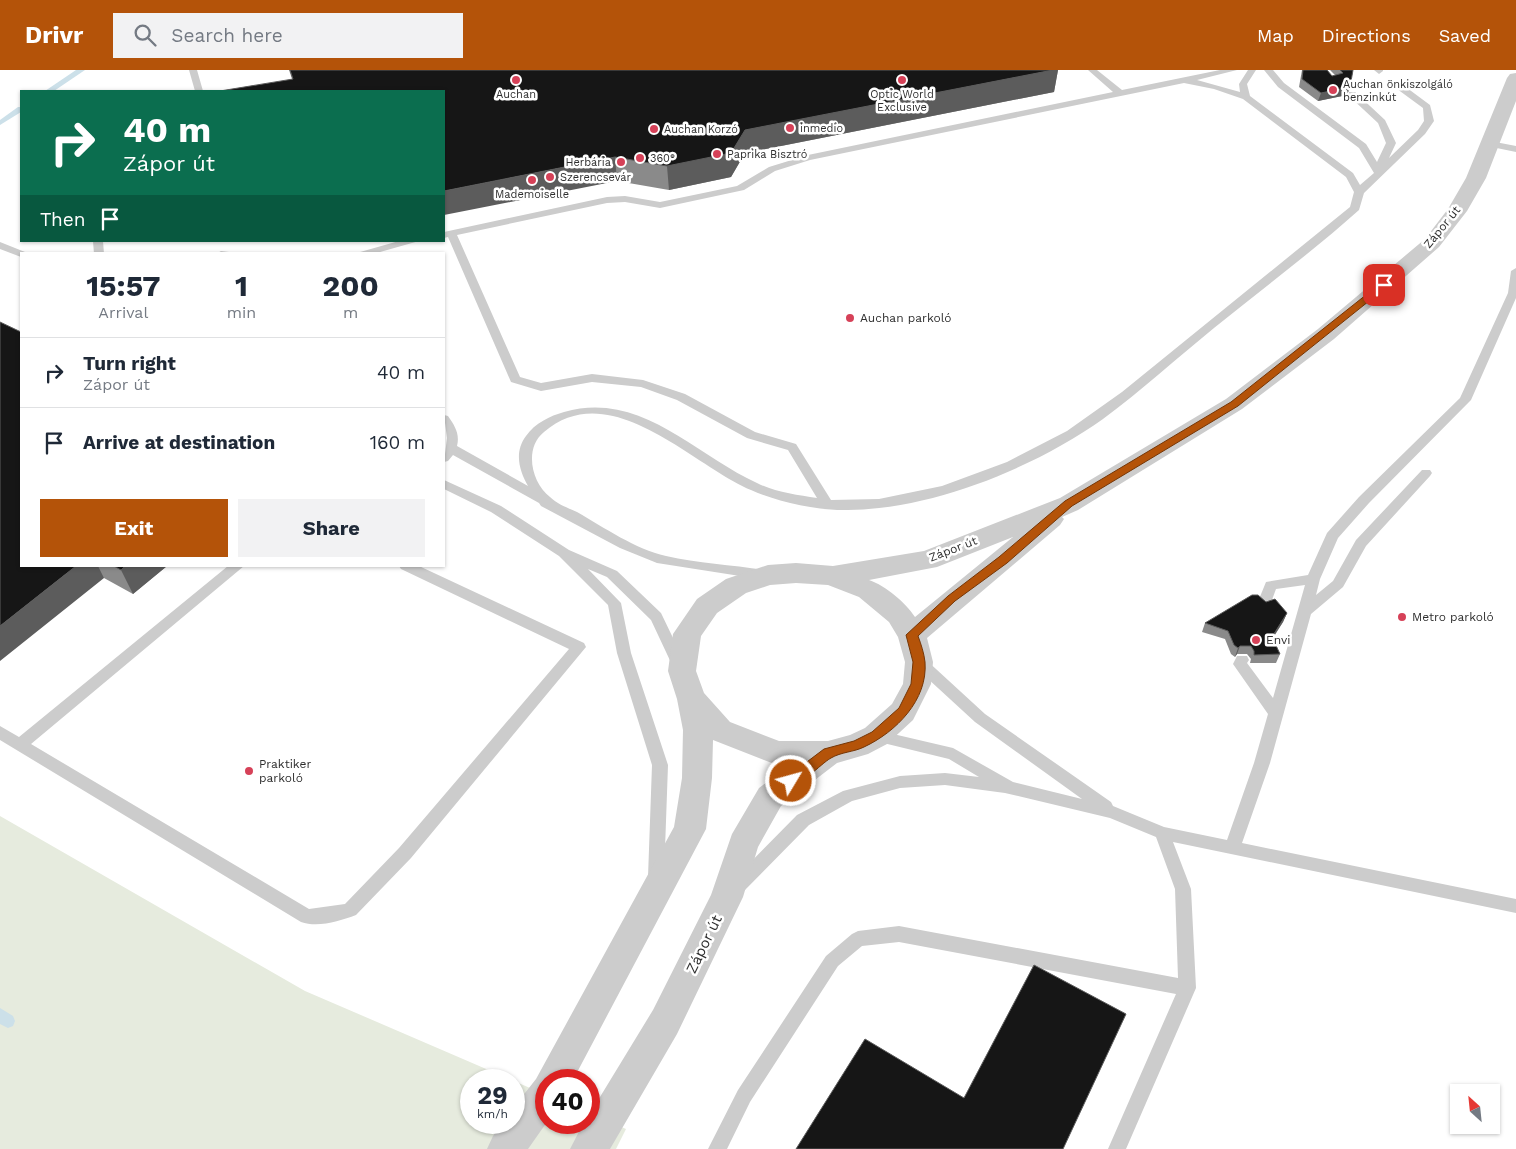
<!DOCTYPE html>
<html lang="en">
<head>
<meta charset="utf-8">
<style>
  :root { --surface:#fff; --page:#f2f2f3; --text:#1f2937; --muted:#747a83; --line:#e0e1e3; --accent:#b45309 }
  body { margin:0; font-family:"Work Sans",sans-serif; background:var(--page); color:var(--text); height:100vh; display:flex; flex-direction:column; font-size:19px; white-space:nowrap }
  * { box-sizing:border-box; margin:0 }
  p { font-size:16px; color:var(--muted) }
  .icon { flex:none; width:28px; height:28px; fill:none; stroke:currentColor; stroke-width:2; stroke-linecap:round; stroke-linejoin:round }
  .map { position:relative; flex:1; overflow:hidden }
  .panel { position:absolute; left:20px; top:182px; width:425px; height:315px; display:flex; flex-direction:column; background:var(--surface); border-radius:0px; box-shadow:0 1px 4px #0004 }
  .panel>* { flex:none }
  .top-card { position:absolute; left:20px; top:20px; width:425px; height:152px; border-radius:0px; box-shadow:0 1px 4px #0004; background:#0b6e4f; color:#fff; overflow:hidden }
  .needle { width:32px; rotate:333deg }
  .tools { position:absolute; left:1450px; top:1014px; display:grid; gap:10px }
  .tools a { display:grid; place-items:center; width:50px; height:50px; border-radius:0px; background:var(--surface); box-shadow:0 1px 4px #0004; font-size:25px }
  .speed { position:absolute; left:460px; top:999px; display:flex; gap:10px; font-size:25px; font-weight:700; text-align:center }
  .speed>* { display:grid; place-content:center; width:65px; height:65px; border-radius:50%; background:var(--surface); box-shadow:0 1px 4px #0004; line-height:1 }
  .speed small { font-size:12px; font-weight:400 }
  .speed .limit { border:8px solid #d22; background:#fff; color:#111 }
  .pin { position:absolute; display:grid; place-items:center; width:42px; height:42px; color:#fff; margin:-21px; border-radius:10px; box-shadow:0 2px 8px #0006 }
  .me { position:absolute; width:55px; margin:-28px; rotate:53deg; stroke-linejoin:round; filter:drop-shadow(0 0 4px #0008) }
  .turn { display:flex; align-items:center; gap:18px; height:105px; padding:0 20px; font-size:22px }
  .turn .icon { width:65px; height:65px; stroke-width:2.5 }
  .turn b { display:block; font-size:35px; line-height:42px }
  .then { display:flex; align-items:center; height:48px; padding:0 20px; background:#0003; gap:10px; font-size:19px }
  .eta { display:flex; justify-content:space-evenly; align-items:center; height:85px; text-align:center }
  .eta b { font-size:30px; font-weight:700; line-height:35px }
  .button { display:flex; gap:10px; margin-top:auto; padding:10px 20px }
  .button a { flex:1; height:58px; border-radius:0px; background:var(--accent); color:#fff; font-size:20px; font-weight:700; line-height:58px; text-align:center }
  .button a+a { background:var(--page); color:var(--text) }
  ul { padding:0; list-style:none }
  li { display:flex; align-items:center; gap:15px; height:70px; padding:0 20px; border-top:1px solid var(--line) }
  li div { flex:1 }
  li b { display:block; font-size:19px }
  li em { font-style:normal }
  header { display:flex; align-items:center; gap:30px; box-sizing:border-box; height:70px; padding:0 25px; background:var(--accent); color:#fff }
  header strong { font-size:24px }
  nav { display:flex; gap:28px; margin-inline-start:auto; font-size:18px }
  .search { width:350px; height:45px; background:var(--page); display:flex; align-items:center; gap:12px; box-sizing:border-box; padding:0 18px; border-radius:0px; color:var(--muted); font-size:19px }
  .map>svg:first-child { display:block }
  .green { fill:#e6ebde }
  .lines { fill:none; stroke-linecap:round; stroke-linejoin:round }
  .stream { fill:#cce0e9; fill-rule:evenodd }
  .service { fill:#ccc; fill-rule:evenodd }
  .tertiary { fill:#ccc; fill-rule:evenodd }
  .wall { fill:#8a8a8a }
  .shaded-wall { fill:#5c5c5c }
  .building { fill:#161616; stroke:#5c5c5c }
  .route { fill:#b45309; stroke:#753606 }
  .poi-dot { fill:#d64158; stroke:#fff; stroke-width:2 }
  .labels { text-anchor:middle; dominant-baseline:central; stroke-width:5; stroke-linejoin:round; paint-order:stroke }
  .far-poi-label { font-size:11px; fill:#2f2f2f; stroke:#fff; text-anchor:start }
  .street-label { font-size:12px; fill:#2f2f2f; stroke:#fff }
  .poi-label { font-size:12px; fill:#2f2f2f; stroke:#fff; text-anchor:start }
  .near-street-label { font-size:15px; fill:#2f2f2f; stroke:#fff }
</style>
</head>
<body>
<header>
<strong>Drivr</strong>
<div class="search"><svg class="icon" aria-label="search" viewBox="0 0 24 24"><circle cx="10" cy="10" r="6"/><path d="M15 15l6 6"/></svg>Search here</div>
<nav><a>Map</a><a>Directions</a><a>Saved</a></nav>
</header>
<div class="map">
<svg width="1516" height="1079" viewBox="0 0 1516 1079">
  <rect width="100%" height="100%" fill="#fff"/>
  <path class="green" d="M0 746 305 921 512 1010H471V1052H514V1011L546 1025V1052H589V1043L626 1059 616 1079H0Z"/>
  <g class="lines">
    <path class="stream" d="M76 0H85L54 21H45Z
      M18 37H21V42L0 55V50Z
      M0 938 13 946 15 951 13 956 8 958 0 954Z"/>
    <path class="service" d="M189 0H197L203 21H195Z
      M1088 0H1097L1122 20 1220 0H1237L1197 10 1240 22 1239 14 1248 0H1256L1247 14 1250 26 1353 103 1360 115 1374 103 1359 78 1278 17 1264 0H1273L1284 13 1366 74 1377 92 1386 73 1378 53 1349 26V22H1355L1385 50 1396 73 1389 88 1418 60 1424 51 1423 38 1393 16V12H1399L1430 35 1434 51 1425 64 1364 123 1359 140C1312 182 1262 219 1214 258 1177 288 1141 321 1103 349 1034 398 933 439 848 440 820 441 777 432 751 420 692 395 610 305 544 362 524 378 531 412 550 427 557 434 568 438 577 442 605 458 635 479 666 486 698 493 732 495 765 500L772 505 770 508 765 510 657 493 620 478 541 436 539 433 453 385 448 391 444 392 447 368 444 345 448 346C455 356 460 364 457 376L528 416C519 400 514 382 526 366 535 353 550 346 564 342 640 320 694 384 757 413 775 422 797 425 817 428L788 380 747 368 677 330 641 317 592 312 541 321 511 312 448 167 444 168V162L607 127 625 126 660 132 737 116 769 97 808 85 1113 22ZM1184 13 1214 19 1243 29 1346 107 1354 122 1350 137 1122 322 1067 361 1007 392 942 416 879 429 831 430 796 374 755 362 685 324 643 310 592 304 541 313 520 307 457 165 607 133 625 132 660 138 744 120 775 101 810 90Z
      M1374 0H1383V1L1379 4Z
      M1490 71 1516 76V82L1487 76V72Z
      M93 171H103L104 184H94Z
      M399 171H419L373 184H353Z
      M0 172 25 182 26 184H21V187L0 179Z
      M221 181 229 182 230 184H216Z
      M1516 198V228L1471 330 1369 433 1338 468 1320 509 1316 525 1333 511 1356 470 1422 400H1430L1432 403 1430 406 1366 476 1343 517 1311 544 1270 693 1242 773 1516 829V843L1173 772 1191 819 1196 918 1126 1079H1108L1176 924 899 872 862 876 838 896 750 1032 727 1079H708L738 1020 826 886 852 864 858 861 899 856 1178 908 1175 819 1156 767 1110 748 1005 723 945 715 900 718 852 731 809 755 744 821 738 823 732 821 730 816 732 811 797 745 843 721 900 706 945 703 979 707 949 689 871 670 869 666 871 662 876 660 953 678 1013 712 1082 729 975 652 914 596 912 592 914 588H924L985 644 1111 732 1113 736 1164 757 1227 770 1254 693 1268 644 1233 594 1237 586H1247L1249 590 1247 593 1273 628 1305 515 1276 519 1269 538 1264 539 1257 534 1266 512 1308 505 1327 463 1359 427 1460 328 1508 223 1511 201Z
      M444 410 501 436 569 480 617 501 661 543 686 595 684 599H674L651 550 607 507 588 499 621 533 631 583 668 695 664 807 662 812 656 814 650 812 648 807 652 695 617 583 608 535 559 486 491 442 444 419Z
      M228 496H244L31 674 309 839 345 834 399 778 569 579 401 499 399 496H419L584 573 586 577 411 788 356 845C340 851 318 858 301 852L0 670V656L19 667Z"/>
    <path class="tertiary" d="M1516 3V31L1486 108 1467 141 1439 177 1334 269 1242 339 1078 440 1062 447 1064 449 1060 455 927 568 933 592 931 614 913 650 887 674 868 684 837 693 781 736 758 777 743 827 677 964 610 1079H570L584 1052H589V1045L653 940 711 825 732 764 759 718 789 695H777L713 670 712 708 706 759 573 1010H546L547 1052 528 1079H487L493 1066 503 1052H514V1037L536 1009 674 757 682 708 683 660 677 629 668 601 673 564 697 529 726 509 768 495 796 493 833 496 924 481 1060 428 1226 329 1318 259 1425 169 1448 139 1466 108 1507 8 1510 4ZM1013 467 915 547C905 532 886 516 869 510L937 497ZM796 513 828 515 859 527 889 552 898 567 905 592 903 614 892 634 865 658 850 665 828 671H779L730 652 704 623 696 601 701 566 717 543 746 523 770 515Z"/>
  </g>
  <path class="wall" d="M289 0H1058L1054 22 745 83 731 107 669 120 617 111 292 9Z
    M1302 0H1327L1332 6 1335 5 1330 0H1353L1350 17 1347 25 1318 31 1299 17Z
    M21 496H167L133 524 104 508Z
    M1266 532 1287 543 1283 552 1273 568 1280 584 1276 593H1250L1251 589 1247 584H1237L1235 587 1231 584 1225 569 1202 562 1205 553Z"/>
  <path class="shaded-wall" d="M1053 0H1058L1054 22 745 83 731 107 669 120 667 96 745 60Z
    M1350 17 1347 25 1318 31 1321 23Z
    M615 87 617 111 444 145V121Z
    M76 496H98L104 508 0 591V556Z
    M125 496H167L133 524 121 500Z
    M1287 543 1283 552 1268 575 1272 567Z
    M1240 576 1237 584 1235 587 1238 578Z"/>
  <path class="building" d="M290 0H1053L745 60 731 83 667 96 615 87 444 121V21H220L293 9Z
    M1303 0H1327L1332 6 1343 3 1340 0H1353L1350 17 1321 23 1302 9Z
    M0 252 21 262V496H76L0 556Z
    M114 496H125L121 500Z
    M1252 525H1258L1266 532 1275 529 1287 543 1272 567 1280 584 1254 585V581L1251 576H1240L1238 578 1234 575 1228 561 1205 553Z
    M1034 895 1126 944 1063 1079H796L865 969 964 1028Z"/>
  <path class="route" d="M1381 213 1389 215 1238 336 1072 436 1007 493 955 531 918 566C921 574 924 583 925 592 928 630 896 662 864 677 854 682 841 682 831 688 820 694 799 719 787 715L785 711 787 707 824 679 854 671 872 662 899 638 911 614 913 592 906 565 948 526 999 487 1065 431 1231 332Z"/>
  <g class="poi-dot">
    <circle cx="516" cy="10" r="5"/>
    <circle cx="902" cy="10" r="5"/>
    <circle cx="1333" cy="20" r="5"/>
    <circle cx="790" cy="58" r="5"/>
    <circle cx="654" cy="59" r="5"/>
    <circle cx="717" cy="84" r="5"/>
    <circle cx="640" cy="88" r="5"/>
    <circle cx="621" cy="92" r="5"/>
    <circle cx="550" cy="107" r="5"/>
    <circle cx="532" cy="110" r="5"/>
    <circle cx="850" cy="248" r="5"/>
    <circle cx="1402" cy="547" r="5"/>
    <circle cx="1256" cy="570" r="5"/>
    <circle cx="249" cy="701" r="5"/>
  </g>
  <g class="labels">
    <g class="far-poi-label">
      <text x="1343" y="14">Auchan önkiszolgáló<tspan x="1343" dy="13">benzinkút</tspan></text>
      <text x="516" y="24" text-anchor="middle">Auchan</text>
      <text x="902" y="24" text-anchor="middle">Optic World<tspan x="902" dy="13">Exclusive</tspan></text>
      <text x="800" y="58">inmedio</text>
      <text x="664" y="59">Auchan Korzó</text>
      <text x="727" y="84">Paprika Bisztró</text>
      <text x="650" y="88">360°</text>
      <text x="611" y="92" text-anchor="end">Herbária</text>
      <text x="560" y="107">Szerencsevár</text>
      <text x="532" y="124" text-anchor="middle">Mademoiselle</text>
    </g>
    <g class="street-label">
      <text transform="translate(1442 157) rotate(-51)">Zápor út</text>
      <text transform="translate(953 479) rotate(-21)">Zápor út</text>
    </g>
    <g class="poi-label">
      <text x="860" y="248">Auchan parkoló</text>
      <text x="1412" y="547">Metro parkoló</text>
      <text x="1266" y="570">Envi</text>
      <text x="259" y="694">Praktiker<tspan x="259" dy="14">parkoló</tspan></text>
    </g>
    <g class="near-street-label">
      <text transform="translate(704 874) rotate(-64)">Zápor út</text>
    </g>
  </g>
</svg>
<div class="tools">
<a><svg class="needle" viewBox="-14 -14 28 28"><path d="M0-13l5 13h-10z" fill="#e53935"/><path d="M0 13l5-13h-10z" fill="#747a83"/></svg></a>
</div>
<div class="speed"><div>29<small>km/h</small></div><div class="limit">40</div></div>
<div class="pin" style="left:1384px;top:215px;background:#d93025"><svg class="icon" aria-label="arrive" viewBox="0 0 24 24"><path d="M6 21V4h12l-3 4 3 4H6"/></svg></div>
<svg class="me" style="left:791px;top:711px" viewBox="-20 -20 40 40"><circle r="17" fill="#b45309" stroke="#fff" stroke-width="3"/><path d="M0-11L8 9 0 5-8 9z" fill="#fff"/></svg>
<div class="top-card">
<div class="turn"><svg class="icon" aria-label="right" viewBox="0 0 24 24"><path d="M7 20v-9h11M14 6l5 5-5 5"/></svg><div><b>40 m</b>Zápor út</div></div>
<div class="then">Then<svg class="icon" aria-label="arrive" viewBox="0 0 24 24"><path d="M6 21V4h12l-3 4 3 4H6"/></svg></div>
</div>
<section class="panel">
<div class="eta">
<div><b>15:57</b><p>Arrival</p></div>
<div><b>1</b><p>min</p></div>
<div><b>200</b><p>m</p></div>
</div>
<ul>
<li><svg class="icon" aria-label="right" viewBox="0 0 24 24"><path d="M7 20v-9h11M14 6l5 5-5 5"/></svg><div><b>Turn right</b><p>Zápor út</p></div><em>40 m</em></li>
<li><svg class="icon" aria-label="arrive" viewBox="0 0 24 24"><path d="M6 21V4h12l-3 4 3 4H6"/></svg><div><b>Arrive at destination</b></div><em>160 m</em></li>
</ul>
<div class="button"><a>Exit</a><a>Share</a></div>
</section>
</div>
</body>
</html>
